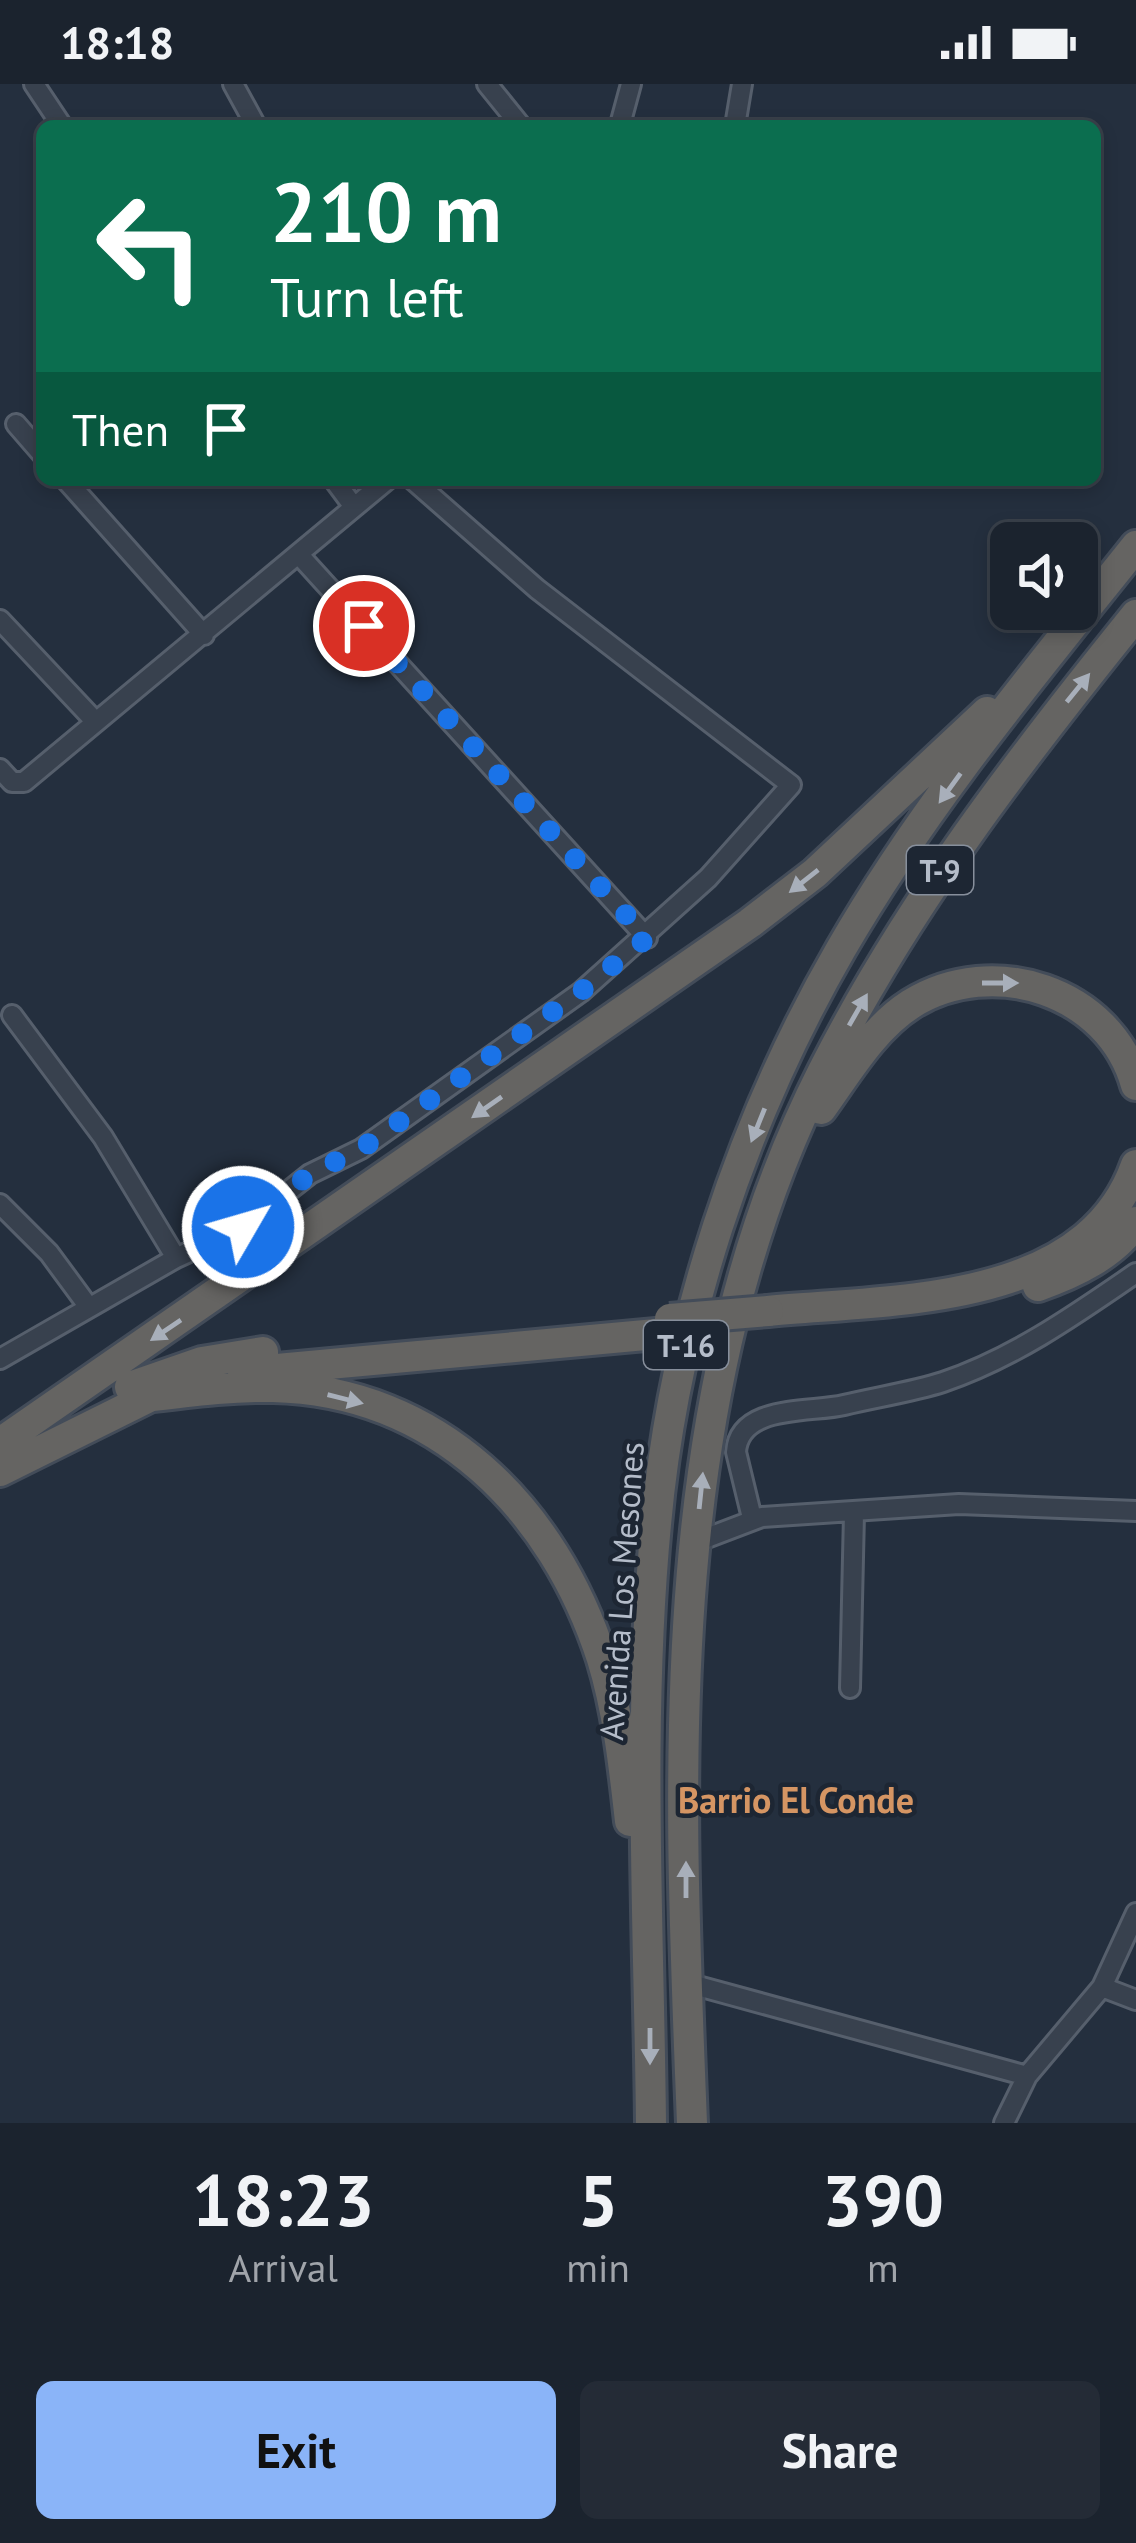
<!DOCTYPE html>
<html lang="en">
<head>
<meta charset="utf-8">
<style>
  :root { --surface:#1b232e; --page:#242b36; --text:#f1f3f6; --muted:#a0a4aa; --line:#39404a; --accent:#8ab4f8 }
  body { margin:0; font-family:"PT Sans",sans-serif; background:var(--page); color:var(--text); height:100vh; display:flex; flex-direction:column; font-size:45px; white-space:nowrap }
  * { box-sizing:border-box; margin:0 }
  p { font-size:39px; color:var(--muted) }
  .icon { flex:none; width:66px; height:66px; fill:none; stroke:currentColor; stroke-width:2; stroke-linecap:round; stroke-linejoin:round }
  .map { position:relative; height:2039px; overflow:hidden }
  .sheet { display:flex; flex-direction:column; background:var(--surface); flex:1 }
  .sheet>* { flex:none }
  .hud { position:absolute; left:36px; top:36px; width:1065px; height:366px; border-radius:18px; box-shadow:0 6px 18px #0003,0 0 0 3px var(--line); background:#0b6e4f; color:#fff; overflow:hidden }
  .buttons { position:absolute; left:990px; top:438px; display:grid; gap:24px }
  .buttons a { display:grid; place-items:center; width:108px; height:108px; border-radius:18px; background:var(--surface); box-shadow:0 6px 18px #0003,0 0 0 3px var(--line); font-size:60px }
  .pin { position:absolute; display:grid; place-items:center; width:102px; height:102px; color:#fff; margin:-51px; border:6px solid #fff; border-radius:50%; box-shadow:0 3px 12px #0007 }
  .me { position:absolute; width:132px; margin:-66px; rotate:52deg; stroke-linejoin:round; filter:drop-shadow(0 0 9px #0008) }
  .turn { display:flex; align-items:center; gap:42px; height:252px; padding:0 36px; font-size:54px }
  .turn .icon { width:156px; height:156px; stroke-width:2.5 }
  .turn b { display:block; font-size:84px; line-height:102px }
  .then { display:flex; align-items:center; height:114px; padding:0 36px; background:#0003; gap:24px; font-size:45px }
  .eta { display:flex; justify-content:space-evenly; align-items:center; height:204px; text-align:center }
  .eta b { font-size:72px; font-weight:700; line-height:84px }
  .action { display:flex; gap:24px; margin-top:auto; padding:24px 36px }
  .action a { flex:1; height:138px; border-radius:18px; background:var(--accent); color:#111; font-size:48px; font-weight:700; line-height:138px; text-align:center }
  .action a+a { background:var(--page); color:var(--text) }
  .status { display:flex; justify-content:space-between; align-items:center; height:84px; padding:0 60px; background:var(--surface); direction:ltr }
  .status svg { height:33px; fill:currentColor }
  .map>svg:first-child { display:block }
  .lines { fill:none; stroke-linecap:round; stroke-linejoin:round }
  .minor-casing { stroke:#565f6c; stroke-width:24 }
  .trunk-casing { stroke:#434c59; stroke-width:36 }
  .minor { stroke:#38414e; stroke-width:18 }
  .trunk { stroke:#656462; stroke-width:30 }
  .trunk-bridge-casing { stroke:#434c59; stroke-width:36; stroke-linecap:butt }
  .trunk-bridge { stroke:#656462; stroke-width:30 }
  .oneway { fill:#a8afba }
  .route { stroke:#1a73e8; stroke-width:21; stroke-dasharray:0 37.8 }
  .labels { text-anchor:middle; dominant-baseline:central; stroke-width:9; stroke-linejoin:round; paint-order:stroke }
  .shield { fill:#1d2633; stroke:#878f9c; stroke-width:3 }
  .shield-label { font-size:30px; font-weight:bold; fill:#b4bcc9 }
  .street-label { font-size:33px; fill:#b4bcc9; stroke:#1d2633 }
  .neighbourhood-label { font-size:36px; font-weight:bold; fill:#d59563; stroke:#1d2633 }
</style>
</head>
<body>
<div class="status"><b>18:18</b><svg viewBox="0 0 49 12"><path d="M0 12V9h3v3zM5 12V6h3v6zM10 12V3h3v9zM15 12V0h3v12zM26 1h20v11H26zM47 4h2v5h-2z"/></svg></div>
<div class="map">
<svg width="1136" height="2039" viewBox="0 0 1136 2039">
  <rect width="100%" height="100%" fill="#242f3e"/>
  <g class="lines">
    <g class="minor-casing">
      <path id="minor" d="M34 0 62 42
        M233 0 256 42
        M487 0 521 42
        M621 37 631 0
        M735 42 742 0
        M16 340 42 370
        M66 396 204 551
        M334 396 354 423
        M301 473 647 854
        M0 536 94 636
        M0 685 12 698H24L387 396
        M12 931 103 1053 176 1174
        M0 1120 49 1169 88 1222
        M0 1275 176 1174 243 1143 310 1090 361 1065 581 908 708 794 791 701 537 505 413 396
        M752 1434 736 1368C739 1320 811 1329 844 1321 877 1313 912 1308 943 1298 1014 1274 1075 1231 1136 1189
        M696 1458 762 1433 959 1420 1136 1427
        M850 1604 854 1430
        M687 1899 1027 1992
        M1102 1903 1136 1916
        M1004 2039 1027 1992 1102 1903 1136 1829"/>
    </g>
    <g class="trunk-casing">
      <path id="trunk" d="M821 1025C847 989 873 944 911 920 993 869 1110 907 1136 1001
        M1038 1202C1075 1189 1113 1171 1136 1138
        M768 1227C891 1215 1086 1223 1136 1081
        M243 1288 667 1249
        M130 1303 202 1278 263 1268
        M146 1313C188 1308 230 1302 273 1303 438 1307 554 1425 602 1575 618 1627 624 1684 630 1737
        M0 1359 750 839 815 789 987 628
        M0 1387 161 1307
        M651 2039C649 1839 637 1639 656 1440 674 1241 741 1038 841 865 924 721 1033 591 1136 462
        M692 2039C678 1688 659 1310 823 987 908 820 1019 676 1136 531"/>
    </g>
    <use href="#minor" class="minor"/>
    <use href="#trunk" class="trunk"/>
    <g class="trunk-bridge-casing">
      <path id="trunk-bridge" d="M670 1235 768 1227"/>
    </g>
    <use href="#trunk-bridge" class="trunk-bridge"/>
  </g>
  <defs><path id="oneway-solid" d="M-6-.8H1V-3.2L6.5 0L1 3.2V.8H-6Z" transform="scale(3)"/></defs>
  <g class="oneway">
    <use href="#oneway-solid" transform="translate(1078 604) rotate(-51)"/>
    <use href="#oneway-solid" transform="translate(950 704) rotate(126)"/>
    <use href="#oneway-solid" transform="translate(804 797) rotate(142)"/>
    <use href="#oneway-solid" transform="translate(1000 899)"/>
    <use href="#oneway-solid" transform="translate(858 926) rotate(-60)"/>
    <use href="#oneway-solid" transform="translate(487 1023) rotate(145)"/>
    <use href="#oneway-solid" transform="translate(758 1041) rotate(112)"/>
    <use href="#oneway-solid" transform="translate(166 1246) rotate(146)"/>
    <use href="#oneway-solid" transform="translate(345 1315) rotate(14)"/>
    <use href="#oneway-solid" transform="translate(701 1407) rotate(-84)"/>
    <use href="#oneway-solid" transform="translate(686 1796) rotate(-90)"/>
    <use href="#oneway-solid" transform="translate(650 1962) rotate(90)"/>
  </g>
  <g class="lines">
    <path class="route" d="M243 1143 310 1090 361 1065 580 908 647 854 364 542"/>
  </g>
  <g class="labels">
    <g class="shield">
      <rect x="907" y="762" width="66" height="48" rx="9"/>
      <rect x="644" y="1237" width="84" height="48" rx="9"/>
    </g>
    <g class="shield-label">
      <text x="940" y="786">T-9</text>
      <text x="686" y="1261">T-16</text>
    </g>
    <g class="street-label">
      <text transform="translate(621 1507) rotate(-86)">Avenida Los Mesones</text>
    </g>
    <g class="neighbourhood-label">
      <text x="796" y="1715">Barrio El Conde</text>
    </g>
  </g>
</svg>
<div class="buttons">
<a><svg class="icon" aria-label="sound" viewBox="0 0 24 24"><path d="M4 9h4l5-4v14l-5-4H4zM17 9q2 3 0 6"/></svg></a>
</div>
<div class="pin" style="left:364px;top:542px;background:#d93025"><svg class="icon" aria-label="arrive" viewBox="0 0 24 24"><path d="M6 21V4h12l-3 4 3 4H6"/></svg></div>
<svg class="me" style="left:243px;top:1143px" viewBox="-20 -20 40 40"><circle r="17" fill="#1a73e8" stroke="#fff" stroke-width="3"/><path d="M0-11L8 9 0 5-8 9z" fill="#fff"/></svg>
<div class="hud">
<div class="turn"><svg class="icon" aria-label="left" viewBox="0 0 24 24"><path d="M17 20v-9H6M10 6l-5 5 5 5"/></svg><div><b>210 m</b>Turn left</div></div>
<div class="then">Then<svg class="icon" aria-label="arrive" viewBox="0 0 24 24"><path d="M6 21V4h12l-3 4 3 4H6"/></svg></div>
</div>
</div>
<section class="sheet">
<div class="eta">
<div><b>18:23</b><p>Arrival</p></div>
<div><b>5</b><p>min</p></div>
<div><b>390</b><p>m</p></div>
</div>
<div class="action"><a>Exit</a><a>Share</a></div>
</section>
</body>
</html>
